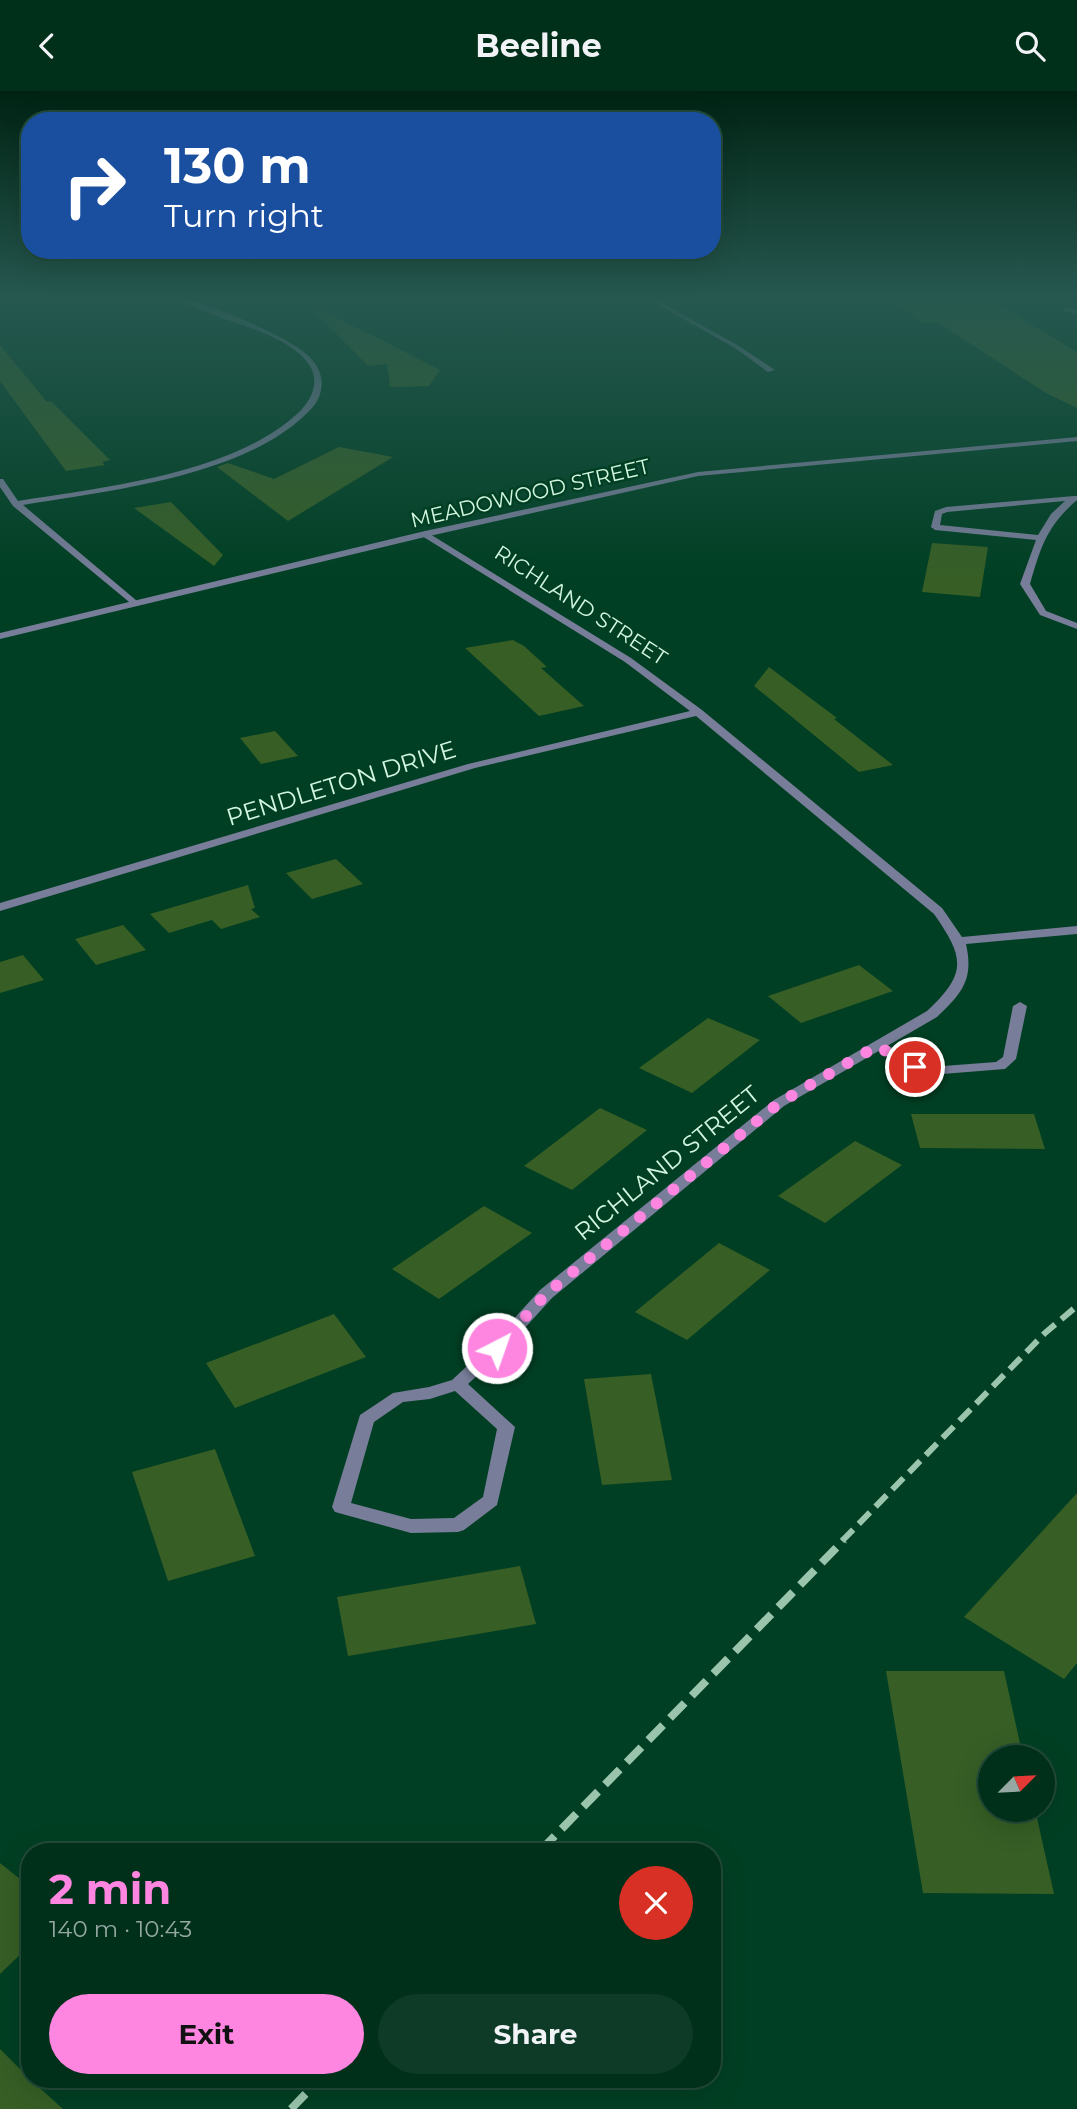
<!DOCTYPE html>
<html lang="en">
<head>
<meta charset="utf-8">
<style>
  :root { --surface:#002f1a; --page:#0e3b27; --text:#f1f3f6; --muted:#95a9a2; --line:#224a39; --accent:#fe86e0 }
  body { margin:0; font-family:Montserrat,sans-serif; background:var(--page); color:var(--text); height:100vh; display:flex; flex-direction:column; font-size:26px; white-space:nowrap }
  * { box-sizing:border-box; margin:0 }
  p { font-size:23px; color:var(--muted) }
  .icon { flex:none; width:38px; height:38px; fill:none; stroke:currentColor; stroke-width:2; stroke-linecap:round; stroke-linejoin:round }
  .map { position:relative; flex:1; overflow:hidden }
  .panel { position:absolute; left:21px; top:1752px; width:700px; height:245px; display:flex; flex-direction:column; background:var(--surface); border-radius:28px; box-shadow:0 7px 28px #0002,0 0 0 2px var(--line) }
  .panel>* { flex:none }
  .banner { position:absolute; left:21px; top:21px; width:700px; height:147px; border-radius:28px; box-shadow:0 7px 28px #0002,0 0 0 2px var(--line); background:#1a4fa0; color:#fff; overflow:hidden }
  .needle { width:46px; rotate:66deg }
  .fabs { position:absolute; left:978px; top:1654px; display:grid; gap:14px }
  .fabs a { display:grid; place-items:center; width:77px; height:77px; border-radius:50%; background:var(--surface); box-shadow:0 7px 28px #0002,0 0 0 2px var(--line); font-size:35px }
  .pin { position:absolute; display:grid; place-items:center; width:60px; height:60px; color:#fff; margin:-30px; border:4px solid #fff; border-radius:50%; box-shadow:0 2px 7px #0007 }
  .me { position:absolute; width:77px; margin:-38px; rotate:41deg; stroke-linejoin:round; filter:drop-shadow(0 0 5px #0008) }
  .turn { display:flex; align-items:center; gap:24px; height:147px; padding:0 28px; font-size:32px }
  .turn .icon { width:91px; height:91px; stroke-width:2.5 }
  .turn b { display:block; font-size:49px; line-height:60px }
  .round { display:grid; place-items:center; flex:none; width:74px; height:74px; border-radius:37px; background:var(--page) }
  .overview { display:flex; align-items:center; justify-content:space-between; height:119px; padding:0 28px }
  h1 { font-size:42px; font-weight:700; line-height:52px; color:var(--accent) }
  .action { display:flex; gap:14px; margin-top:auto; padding:14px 28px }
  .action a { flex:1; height:80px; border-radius:42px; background:var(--accent); color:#111; font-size:28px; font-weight:700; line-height:80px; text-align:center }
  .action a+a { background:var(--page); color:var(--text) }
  header { display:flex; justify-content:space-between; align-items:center; height:91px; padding:0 28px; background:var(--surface); font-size:32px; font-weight:700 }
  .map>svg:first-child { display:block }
  .building { fill:#365e25 }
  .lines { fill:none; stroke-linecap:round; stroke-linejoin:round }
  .service { fill:#787d99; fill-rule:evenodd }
  .minor { fill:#787d99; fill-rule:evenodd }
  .tertiary { fill:#787d99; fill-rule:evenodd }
  .rail-far1 { stroke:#9ac5ac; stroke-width:6; stroke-dasharray:16 8; stroke-linecap:butt }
  .rail { stroke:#9ac5ac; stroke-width:8; stroke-dasharray:21 10; stroke-linecap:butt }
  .route { stroke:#fe86e0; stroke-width:12; stroke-dasharray:0 21.6 }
  .labels { text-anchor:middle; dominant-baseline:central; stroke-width:5; stroke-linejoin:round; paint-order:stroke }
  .far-street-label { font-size:21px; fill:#d2f6df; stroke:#003f23 }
  .street-label { font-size:24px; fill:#d2f6df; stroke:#003f23 }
</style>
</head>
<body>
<header><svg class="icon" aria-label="back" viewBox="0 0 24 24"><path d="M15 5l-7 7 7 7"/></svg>Beeline<svg class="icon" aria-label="search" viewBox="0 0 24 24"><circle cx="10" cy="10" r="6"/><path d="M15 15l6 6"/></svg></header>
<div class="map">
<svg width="1077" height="2018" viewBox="0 0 1077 2018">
  <rect width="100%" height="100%" fill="#003f23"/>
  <path class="building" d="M889 208H989L1077 261V317L1046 302 937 231 924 232Z
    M319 218 384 250 440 279 429 295 390 296 387 273 368 275 316 222Z
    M0 254 47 311 51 310 110 369 102 371 105 374 66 380 0 290Z
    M339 356 393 366 288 430 217 376 228 372 274 388Z
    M171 411 223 464 214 475 134 417Z
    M932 452 988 456 980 506 922 501Z
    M513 549 524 555 547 576 541 577 584 615 539 625 465 557Z
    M769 576 837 627 834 628 893 674 859 681 754 595Z
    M275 640 298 665 261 673 240 647Z
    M336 768 363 793 312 808 286 782Z
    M248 794 255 817 251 818 260 826 221 838 212 829 169 842 150 823Z
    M123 834 146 859 96 874 75 848Z
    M23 864 44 889 0 902V871Z
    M859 874 893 900 801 932 768 905Z
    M708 927 760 949 692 1002 639 977Z
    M600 1017 647 1039 572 1099 524 1075Z
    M911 1023H1034L1045 1058 920 1057Z
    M855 1050 902 1074 825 1132 778 1105Z
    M484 1115 532 1142 439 1208 392 1178Z
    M719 1152 770 1179 687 1249 635 1221Z
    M334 1223 366 1266 235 1317 206 1272Z
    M651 1283 672 1389 602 1394 584 1288Z
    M215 1358 255 1465 168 1490 132 1381Z
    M1077 1402V1572L1064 1588 964 1526Z
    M520 1475 536 1533 348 1565 337 1506Z
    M886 1580H1004L1023 1666H990V1718H1035L1054 1803 923 1802Z
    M0 1772 30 1796V1854L0 1883Z
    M0 1958 30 1988 63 2018H0Z"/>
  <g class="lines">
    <path class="service" d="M1065 217 1077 219V223L1063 220Z
      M1020 911 1027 915 1016 968 1005 978 930 984 910 979 870 955 872 952C888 949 913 971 930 976L996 971 1003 966 1013 915Z"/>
    <path class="minor" d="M179 208C201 208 272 240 292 253 309 263 325 277 321 299 319 310 312 318 304 325 239 386 108 400 23 414L137 510 139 512 134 515 13 415 0 396V388H3L18 410C104 396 233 383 298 322 311 310 320 292 310 275 288 239 212 230 179 208Z
      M648 208H655L739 255 775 279 768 281 735 257Z
      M1074 405H1077V409C1047 435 1041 455 1030 493L1046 520 1077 532V538L1040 524 1020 493 1036 449 935 439 931 436 935 420 946 416ZM1065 410 1051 423 1038 444 940 434 942 423 947 421Z
      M425 440 631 567 702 619 942 817 962 846 1077 835V843L966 853C974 889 962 902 937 926L784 1015 552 1207 503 1261 468 1293 515 1336 497 1414 464 1439 458 1441 411 1442 335 1421 332 1416 360 1324 393 1302 429 1296 452 1289 491 1253 540 1199 774 1009 927 920C968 882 964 866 934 823L696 625 475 677 0 820V812L468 673 690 620 625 571 422 445 421 443ZM455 1300 497 1338 483 1406 454 1427 411 1428 351 1412 374 1331 403 1311 430 1308Z"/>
    <path class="tertiary" d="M1077 346V350L698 385 425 446 0 548V542L425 440 698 381Z"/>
    <path class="rail-far1" d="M842 1450 1045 1242 1077 1215"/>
    <path class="rail" d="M540 1760 844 1449
      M291 2018 320 1988"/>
  </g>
  <linearGradient id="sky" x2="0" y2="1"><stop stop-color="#002313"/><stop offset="0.42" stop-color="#265850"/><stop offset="1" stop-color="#265850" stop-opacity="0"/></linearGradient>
  <rect width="1077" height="490" fill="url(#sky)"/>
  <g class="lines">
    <path class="route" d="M497 1257 546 1203 779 1012 877 955 915 976"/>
  </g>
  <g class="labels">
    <g class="far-street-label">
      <text transform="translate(530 402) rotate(-13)">MEADOWOOD STREET</text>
      <text transform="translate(581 514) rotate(33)">RICHLAND STREET</text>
    </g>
    <g class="street-label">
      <text transform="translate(341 692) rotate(-17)">PENDLETON DRIVE</text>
      <text transform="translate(667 1072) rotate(-39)">RICHLAND STREET</text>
    </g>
  </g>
</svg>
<div class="fabs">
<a><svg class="needle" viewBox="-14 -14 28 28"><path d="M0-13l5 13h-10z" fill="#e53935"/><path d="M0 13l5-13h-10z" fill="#95a9a2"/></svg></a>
</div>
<div class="pin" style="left:915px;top:976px;background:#d93025"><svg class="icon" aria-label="arrive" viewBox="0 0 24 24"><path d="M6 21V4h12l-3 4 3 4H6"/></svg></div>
<svg class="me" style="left:497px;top:1257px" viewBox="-20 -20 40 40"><circle r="17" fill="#fe86e0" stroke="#fff" stroke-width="3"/><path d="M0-11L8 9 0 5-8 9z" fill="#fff"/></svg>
<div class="banner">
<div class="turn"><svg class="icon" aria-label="right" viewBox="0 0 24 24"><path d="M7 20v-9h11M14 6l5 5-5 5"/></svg><div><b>130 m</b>Turn right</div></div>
</div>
<section class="panel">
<div class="overview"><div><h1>2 min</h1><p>140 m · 10:43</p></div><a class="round" style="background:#d93025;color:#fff"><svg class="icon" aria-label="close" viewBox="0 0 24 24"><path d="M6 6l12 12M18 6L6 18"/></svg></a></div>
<div class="action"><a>Exit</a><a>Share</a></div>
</section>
</div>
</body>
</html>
